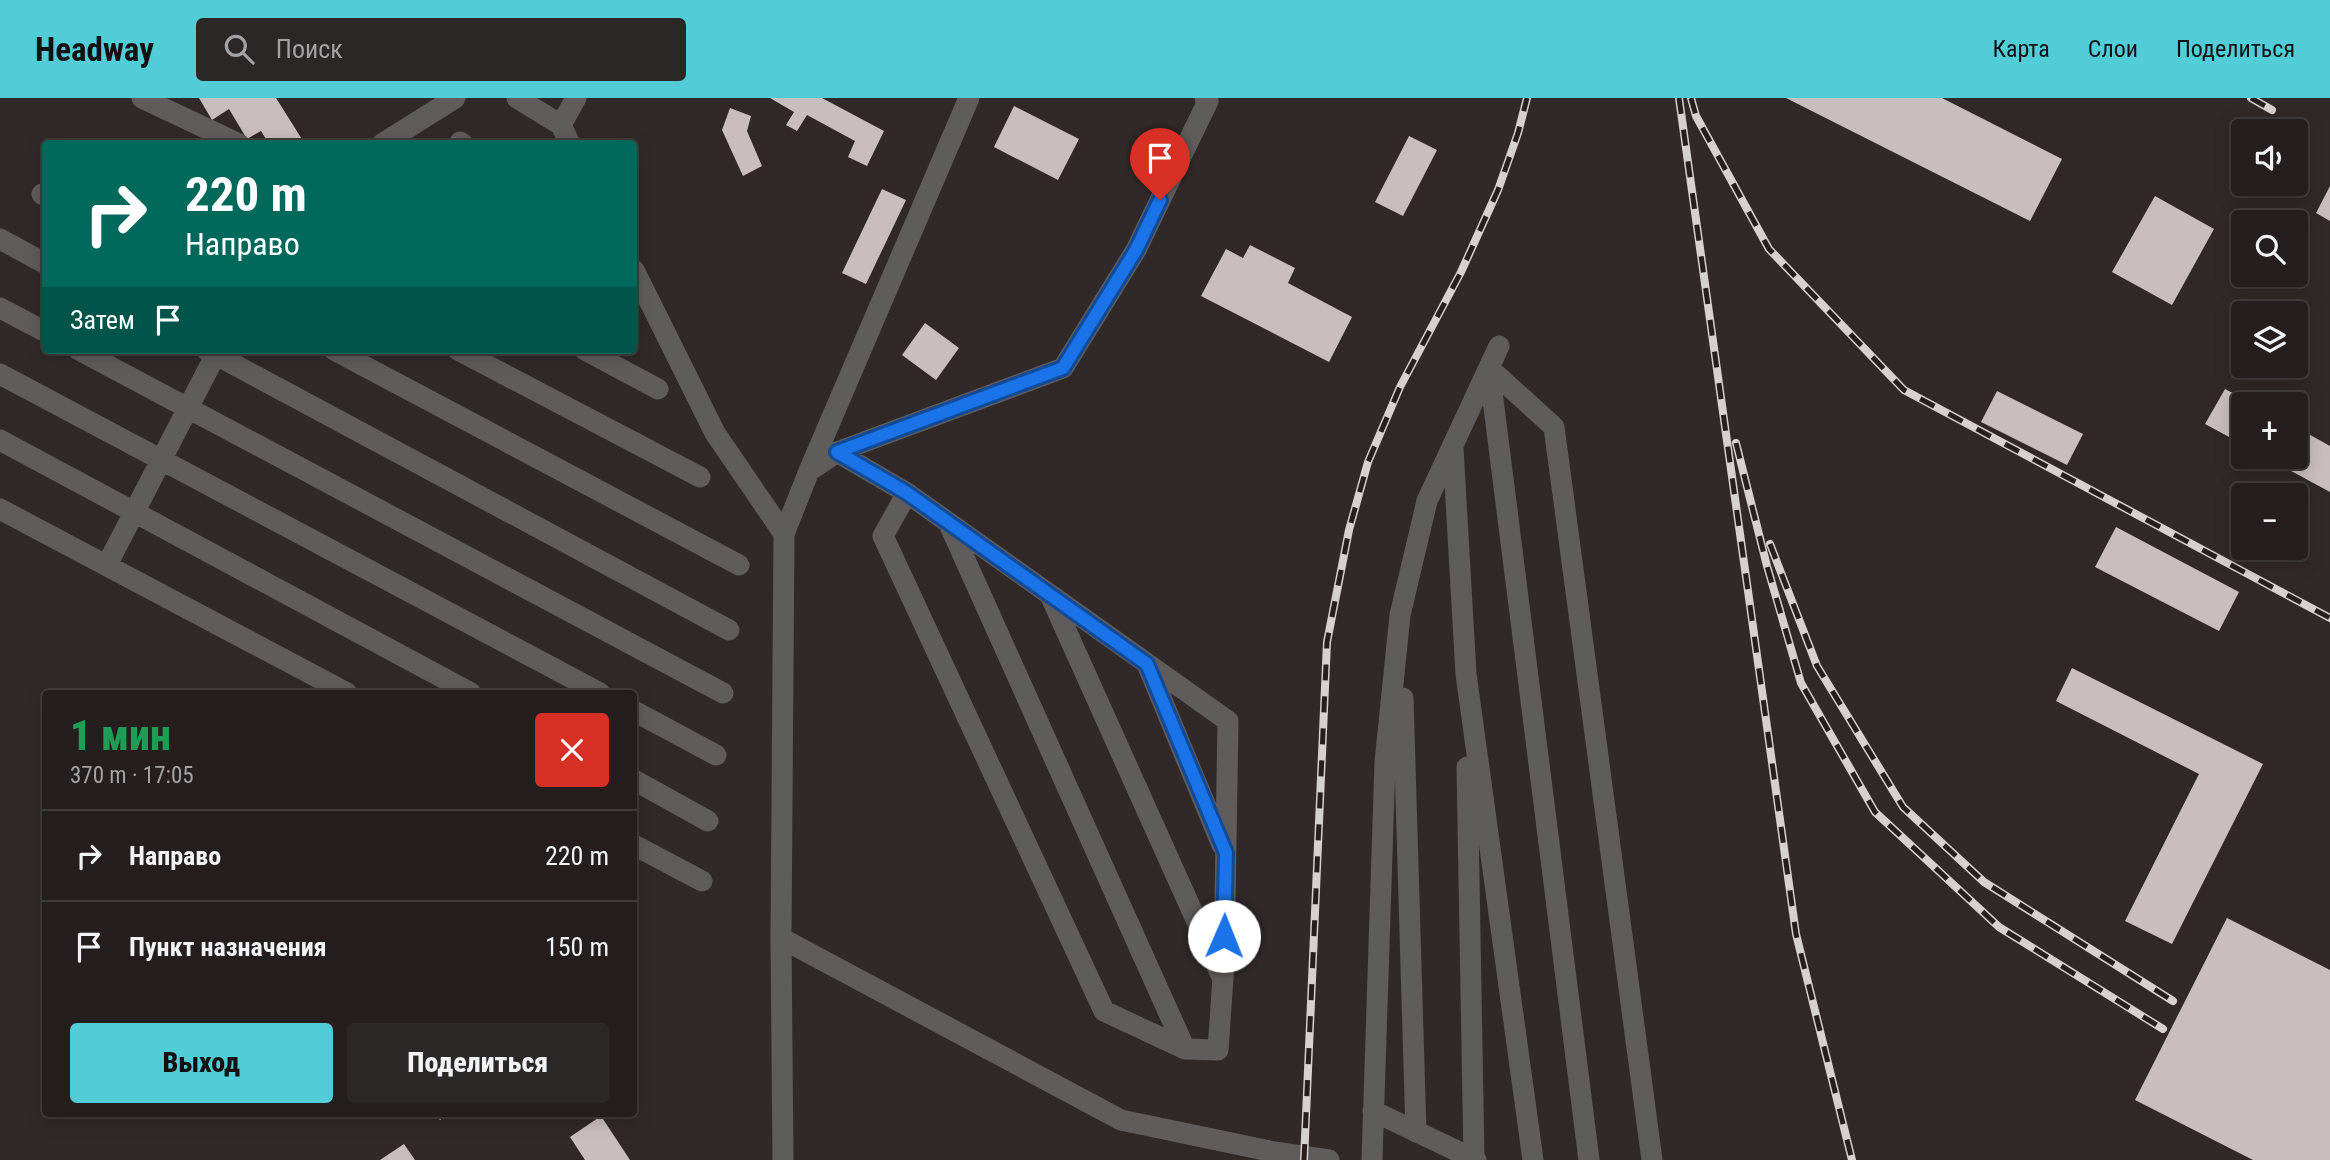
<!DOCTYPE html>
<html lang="ru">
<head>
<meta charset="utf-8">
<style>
  :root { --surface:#241f1e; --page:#2c2727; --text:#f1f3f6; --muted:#a3a2a4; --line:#413d3c; --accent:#52ccd6 }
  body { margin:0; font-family:"Roboto Condensed",sans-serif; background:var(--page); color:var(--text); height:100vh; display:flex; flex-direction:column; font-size:26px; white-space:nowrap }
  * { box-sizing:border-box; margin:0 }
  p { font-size:23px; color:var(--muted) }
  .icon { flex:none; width:38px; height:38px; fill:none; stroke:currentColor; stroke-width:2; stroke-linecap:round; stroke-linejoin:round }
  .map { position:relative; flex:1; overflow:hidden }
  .drawer { position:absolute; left:42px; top:592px; width:595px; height:427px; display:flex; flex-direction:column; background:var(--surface); border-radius:7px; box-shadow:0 4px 18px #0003,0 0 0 2px var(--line) }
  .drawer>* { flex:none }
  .banner { position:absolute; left:42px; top:42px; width:595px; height:214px; border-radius:7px; box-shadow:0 4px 18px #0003,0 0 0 2px var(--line); background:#00695c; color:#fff; overflow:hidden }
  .tools { position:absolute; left:2231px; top:21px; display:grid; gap:14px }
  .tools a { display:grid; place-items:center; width:77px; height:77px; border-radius:7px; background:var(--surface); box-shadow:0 4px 18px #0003,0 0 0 2px var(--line); font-size:35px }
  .pin { position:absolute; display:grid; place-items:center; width:60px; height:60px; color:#fff; margin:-72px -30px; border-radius:50% 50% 50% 0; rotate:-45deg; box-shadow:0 0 7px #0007 }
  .pin .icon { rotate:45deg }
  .me { position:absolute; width:77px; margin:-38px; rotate:1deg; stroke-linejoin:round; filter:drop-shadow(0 0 5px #0008) }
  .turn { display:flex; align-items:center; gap:24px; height:147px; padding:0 28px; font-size:32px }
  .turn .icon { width:91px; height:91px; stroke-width:2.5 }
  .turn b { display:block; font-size:49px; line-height:60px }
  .then { display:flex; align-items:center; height:66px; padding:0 28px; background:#0003; gap:14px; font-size:26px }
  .round { display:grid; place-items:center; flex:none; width:74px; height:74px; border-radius:7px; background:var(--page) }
  .overview { display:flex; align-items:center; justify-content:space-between; height:119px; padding:0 28px }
  h1 { font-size:42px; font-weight:800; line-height:52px; color:#1e9e55 }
  .primary-button { display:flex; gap:14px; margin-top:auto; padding:14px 28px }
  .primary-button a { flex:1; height:80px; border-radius:7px; background:var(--accent); color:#111; font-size:28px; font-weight:800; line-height:80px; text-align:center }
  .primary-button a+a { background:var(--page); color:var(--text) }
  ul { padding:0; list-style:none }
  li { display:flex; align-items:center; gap:21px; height:91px; padding:0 28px; border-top:2px solid var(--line) }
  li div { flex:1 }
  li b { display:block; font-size:26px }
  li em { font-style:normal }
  header { display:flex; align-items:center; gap:42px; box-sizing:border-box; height:98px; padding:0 35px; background:var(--accent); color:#111 }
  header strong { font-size:33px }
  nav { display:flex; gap:38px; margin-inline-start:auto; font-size:24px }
  .search { width:490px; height:63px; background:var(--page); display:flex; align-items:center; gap:18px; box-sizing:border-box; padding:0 24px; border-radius:7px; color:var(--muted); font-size:26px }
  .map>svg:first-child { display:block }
  .building { fill:#c8bebd }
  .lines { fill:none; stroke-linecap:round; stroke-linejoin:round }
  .minor { stroke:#605c5c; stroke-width:21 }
  .rail-casing { stroke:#d6d0cf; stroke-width:8 }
  .rail { stroke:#261f1e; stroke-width:5; stroke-dasharray:16; stroke-linecap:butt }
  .route-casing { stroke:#114b97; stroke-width:18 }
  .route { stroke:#1a73e8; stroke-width:12 }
</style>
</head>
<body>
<header>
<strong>Headway</strong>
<div class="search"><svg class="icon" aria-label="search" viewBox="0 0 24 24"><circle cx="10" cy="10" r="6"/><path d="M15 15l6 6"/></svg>Поиск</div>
<nav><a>Карта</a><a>Слои</a><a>Поделиться</a></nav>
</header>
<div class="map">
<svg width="2330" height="1062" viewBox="0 0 2330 1062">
  <rect width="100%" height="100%" fill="#302928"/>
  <path class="building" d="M199 0H276L305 46H269L261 33 247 41 229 11 212 22Z
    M770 0H822L884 33 867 68 848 59 855 43 807 17 797 33 786 27 794 14Z
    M1786 0H1942L2062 61 2030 123Z
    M1014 8 1079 41 1058 82 994 49Z
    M730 10 751 18 747 33 762 68 743 78 722 32Z
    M1409 38 1437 52 1403 118 1375 104Z
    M2330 88V123L2316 115Z
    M882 91 906 102 866 186 842 175Z
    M2155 98 2214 131 2172 207 2112 174Z
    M1250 147 1295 170 1288 185 1352 219 1329 264 1201 198 1226 151 1243 160Z
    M925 225 959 250 936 282 902 257Z
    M2225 291 2254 306H2244V347L2205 326Z
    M1997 293 2083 336 2067 367 1981 324Z
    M2296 329 2330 348V394L2265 359H2296Z
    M2116 429 2239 494 2219 533 2095 469Z
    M2072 570 2263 666 2172 846 2125 823 2199 676 2056 603Z
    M2227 820 2330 872V1062H2253L2135 1002Z
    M435 1015H450L440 1022Z
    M601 1018 630 1062H585L570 1039Z
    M404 1046 415 1062H380Z"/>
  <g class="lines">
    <path class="minor" d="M142 0 239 46
      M517 0 561 27 570 46
      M561 27 576 0
      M460 44 463 46
      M382 46 455 0
      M42 96 46 98
      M0 141 46 166
      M634 172 715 335 784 436
      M0 210 46 234
      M79 252 723 595
      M207 252 729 532
      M334 252 739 467
      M458 252 700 379
      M585 252 658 291
      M1489 270 1554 329 1652 1062
      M1489 270 1589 1062
      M0 276 600 595
      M0 342 471 595
      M1453 350 1466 576 1533 1062
      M837 354 1063 270 1136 152 1208 3 1205 0
      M809 373 969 0
      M0 411 347 595
      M949 426 1185 951
      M107 467 218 252
      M1051 499 1220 875
      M1147 566 1222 747
      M1403 600 1416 1034
      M634 613 716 657
      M1467 669 1474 1061
      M634 682 708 723
      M634 747 702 783
      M781 840 1121 1022 1274 1054 1329 1062
      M1373 1013 1476 1062
      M783 1062 781 840 784 436 809 373 837 354 907 395 1228 623 1224 865 1218 952 1185 951 1104 913 883 438 907 395
      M1372 1062 1385 664 1400 517 1427 403 1499 248"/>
    <g class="rail-casing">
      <path id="rail" d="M1679 0 1796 836 1852 1062
        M1691 0 1696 18 1769 151 1904 292 2330 520
        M2251 0 2272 12
        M1736 345 1767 468 1801 585 1875 714 1999 829 2163 931
        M1770 446 1817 568 1903 709 1984 784 2173 903
        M1304 1062 1327 544 1349 432 1368 364 1400 289 1461 174 1498 92 1518 35 1527 0"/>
    </g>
    <use href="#rail" class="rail"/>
  </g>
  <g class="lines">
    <g class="route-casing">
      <path id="route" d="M1160 102 1136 152 1063 270 837 354 907 395 1147 566 1226 755 1224 838"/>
    </g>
    <use href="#route" class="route"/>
  </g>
</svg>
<div class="tools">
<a><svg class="icon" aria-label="sound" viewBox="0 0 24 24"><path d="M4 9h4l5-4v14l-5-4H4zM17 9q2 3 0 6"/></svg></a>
<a><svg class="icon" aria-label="search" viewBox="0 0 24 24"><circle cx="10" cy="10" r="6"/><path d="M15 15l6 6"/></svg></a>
<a><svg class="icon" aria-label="layers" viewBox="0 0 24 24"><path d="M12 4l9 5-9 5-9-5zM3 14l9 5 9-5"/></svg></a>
<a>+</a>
<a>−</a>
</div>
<div class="pin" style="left:1160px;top:102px;background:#d93025"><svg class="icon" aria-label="arrive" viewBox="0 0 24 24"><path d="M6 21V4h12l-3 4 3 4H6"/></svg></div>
<svg class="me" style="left:1224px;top:838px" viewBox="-20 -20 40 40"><circle r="19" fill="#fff"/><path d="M0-13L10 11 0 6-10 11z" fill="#1a73e8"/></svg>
<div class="banner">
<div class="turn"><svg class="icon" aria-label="right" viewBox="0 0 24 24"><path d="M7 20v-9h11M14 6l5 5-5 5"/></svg><div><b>220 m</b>Направо</div></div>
<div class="then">Затем<svg class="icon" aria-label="arrive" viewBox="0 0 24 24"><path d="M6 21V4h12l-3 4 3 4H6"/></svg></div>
</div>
<section class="drawer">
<div class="overview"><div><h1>1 мин</h1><p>370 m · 17:05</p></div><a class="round" style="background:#d93025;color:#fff"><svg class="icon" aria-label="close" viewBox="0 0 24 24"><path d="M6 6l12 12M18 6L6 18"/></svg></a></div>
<ul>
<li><svg class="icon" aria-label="right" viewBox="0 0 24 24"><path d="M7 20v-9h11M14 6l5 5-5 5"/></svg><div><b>Направо</b></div><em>220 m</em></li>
<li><svg class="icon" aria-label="arrive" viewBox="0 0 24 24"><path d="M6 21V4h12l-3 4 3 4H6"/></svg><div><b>Пункт назначения</b></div><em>150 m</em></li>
</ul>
<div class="primary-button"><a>Выход</a><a>Поделиться</a></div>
</section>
</div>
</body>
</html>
